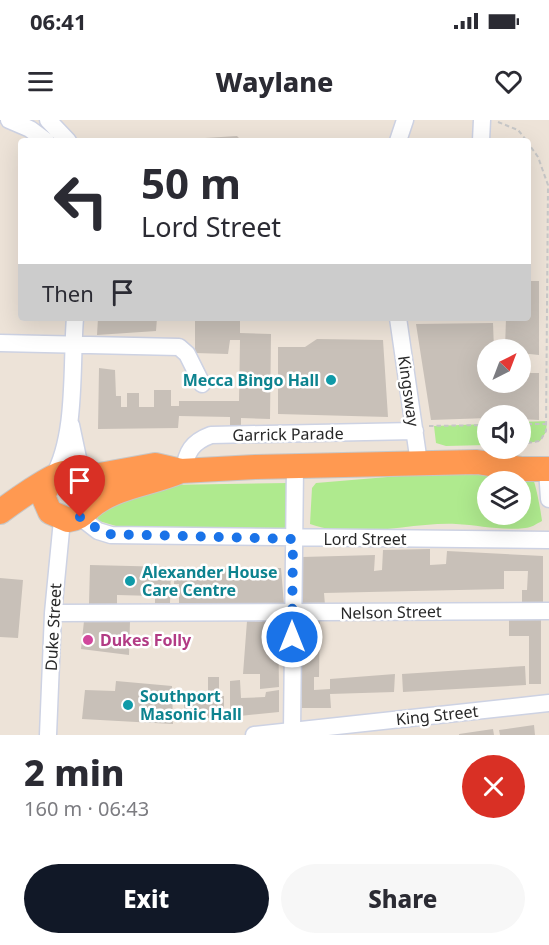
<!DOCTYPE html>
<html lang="en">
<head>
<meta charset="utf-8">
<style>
  :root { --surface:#fff; --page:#f7f7f7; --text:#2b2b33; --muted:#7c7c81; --accent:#111827 }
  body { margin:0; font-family:"Noto Sans",sans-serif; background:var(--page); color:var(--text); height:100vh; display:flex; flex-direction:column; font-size:22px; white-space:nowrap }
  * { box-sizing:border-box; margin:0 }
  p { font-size:20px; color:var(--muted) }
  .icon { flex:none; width:33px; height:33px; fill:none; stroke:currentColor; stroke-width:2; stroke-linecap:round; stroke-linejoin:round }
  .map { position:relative; height:615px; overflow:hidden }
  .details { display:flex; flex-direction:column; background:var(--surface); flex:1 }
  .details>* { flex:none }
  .banner { position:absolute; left:18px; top:18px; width:513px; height:183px; border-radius:6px; box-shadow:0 6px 24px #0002; background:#fff; color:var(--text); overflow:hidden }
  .needle { width:39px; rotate:42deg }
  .controls { position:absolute; left:477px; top:219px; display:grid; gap:12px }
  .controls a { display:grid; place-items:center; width:54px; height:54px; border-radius:50%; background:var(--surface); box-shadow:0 6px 24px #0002; font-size:30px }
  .pin { position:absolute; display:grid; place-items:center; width:51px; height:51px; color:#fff; margin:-62px -26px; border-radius:50% 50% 50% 0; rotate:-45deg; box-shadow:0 0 6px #0007 }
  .pin .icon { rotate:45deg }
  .me { position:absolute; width:66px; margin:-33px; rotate:0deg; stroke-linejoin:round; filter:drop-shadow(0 0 4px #0008) }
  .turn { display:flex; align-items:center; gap:21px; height:126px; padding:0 24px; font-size:27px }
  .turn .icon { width:78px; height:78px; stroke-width:2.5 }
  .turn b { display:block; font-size:42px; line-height:51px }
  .then { display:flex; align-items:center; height:57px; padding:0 24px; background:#0003; gap:12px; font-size:22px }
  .round { display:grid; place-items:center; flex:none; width:63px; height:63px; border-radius:32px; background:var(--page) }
  .head { display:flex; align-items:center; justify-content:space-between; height:102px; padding:0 24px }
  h1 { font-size:36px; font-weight:800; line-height:45px }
  .button { display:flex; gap:12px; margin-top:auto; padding:12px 24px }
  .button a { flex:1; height:69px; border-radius:36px; background:var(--accent); color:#fff; font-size:24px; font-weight:800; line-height:69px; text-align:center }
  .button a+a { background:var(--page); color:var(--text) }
  .status { display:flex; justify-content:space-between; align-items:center; height:42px; padding:0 30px; background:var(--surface); direction:ltr }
  .status svg { height:16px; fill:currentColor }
  header { display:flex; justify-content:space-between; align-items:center; height:78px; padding:0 24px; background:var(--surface); font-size:27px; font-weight:800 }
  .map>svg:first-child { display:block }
  .green { fill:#afea8e; fill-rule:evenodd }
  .building { fill:#c8c0b8 }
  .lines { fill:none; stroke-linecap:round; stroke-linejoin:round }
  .minor-casing { stroke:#cdd2e3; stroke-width:19 }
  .highway-casing { stroke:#c7c7c7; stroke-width:26 }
  .path { stroke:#c7c7c7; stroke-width:2; stroke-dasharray:4.5 3; stroke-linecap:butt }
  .minor { stroke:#fff; stroke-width:16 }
  .highway { stroke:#ff9951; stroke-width:24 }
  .route { stroke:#1a73e8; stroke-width:10; stroke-dasharray:0 18 }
  .culture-dot { fill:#0f9aa8; stroke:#fff; stroke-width:2 }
  .hotel-dot { fill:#d1479c; stroke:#fff; stroke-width:2 }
  .labels { text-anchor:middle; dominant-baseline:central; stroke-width:5; stroke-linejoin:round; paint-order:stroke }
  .culture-label { font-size:16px; font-weight:bold; fill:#0d838f; stroke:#fff; text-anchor:start }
  .street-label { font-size:16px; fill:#282828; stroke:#fff }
  .hotel-label { font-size:16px; font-weight:bold; fill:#b23c85; stroke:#fff; text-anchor:start }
</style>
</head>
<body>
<div class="status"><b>06:41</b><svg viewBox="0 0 49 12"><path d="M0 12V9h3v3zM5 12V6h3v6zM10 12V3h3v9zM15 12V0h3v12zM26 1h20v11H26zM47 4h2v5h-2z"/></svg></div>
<header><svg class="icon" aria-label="menu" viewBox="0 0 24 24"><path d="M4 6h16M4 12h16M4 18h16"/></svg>Waylane<svg class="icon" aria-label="heart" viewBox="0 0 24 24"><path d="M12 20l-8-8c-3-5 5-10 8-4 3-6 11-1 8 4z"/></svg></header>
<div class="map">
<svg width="549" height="615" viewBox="0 0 549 615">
  <rect width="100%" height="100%" fill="#ede3d8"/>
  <path class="green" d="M547 301 546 312 540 321 521 324V302Z
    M487 304V325L446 326 436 323 434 306Z
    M447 352H482L533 359C536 365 541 392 542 401 536 404 531 408 525 408 502 411 479 405 456 404 408 402 356 421 310 404L312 368 316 363ZM488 362H520V394H488Z
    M288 363 287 411 116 406 99 401 95 395 98 389 166 365Z"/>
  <path class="building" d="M237 16 242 21H189V19Z
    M528 161H539V235L520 233V230H505L506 198H528Z
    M98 198H157L156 211 97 215Z
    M195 198H240V213L271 214 270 299 241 298V309H230V297L179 296 178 308 98 309 99 248 115 250 116 276H121V287H127V273H139V287H154V270H171V286H179V281H239L240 220H230L228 234 195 233Z
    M493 203 494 230H488V234H485L484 253H488V262H520V253H539V300L520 299V296H488V298L431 300 416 204Z
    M317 219 383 220 388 297 278 294V227H305Z
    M430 429V445L446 444 447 431 543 436V484H522V470H527L528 451H504V469L324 473 325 485H302V437L375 435 374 451 382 450 383 430Z
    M90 445 171 447 170 483H155V476L117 475V485L89 484Z
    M175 448H281L284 485H179V464H174Z
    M0 458 23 460 18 518 0 517Z
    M261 496 278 497 279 567 260 569V554H243L247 501 262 502Z
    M320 497 319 557H314V570L330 569V559L395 554 394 572 330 574 331 588H302L301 498Z
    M509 497H541V564H529V516H509Z
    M84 501H130L129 535 81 529Z
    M525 546 526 565 403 572 402 554Z
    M208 557H219V576H224V596L185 601 184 583 208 581Z
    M240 560 241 578 265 577 266 572 279 570V592L230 597V561Z
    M116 561 172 566 173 604 82 599 85 570 115 571Z
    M534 605 535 615H500L499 610Z
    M493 609 494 615H459V614Z"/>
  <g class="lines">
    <g class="minor-casing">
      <path id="minor" d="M9 0 30 9 46 21
        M48 0 68 21
        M398 21 405 0
        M481 21 482 0
        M398 198 419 343
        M0 223 179 227 187 234 202 264
        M71 305 82 357
        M547 349 549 379
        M184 351C186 332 192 322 211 315L415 311
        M53 357C77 316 71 245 75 198
        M80 397 98 411 111 415 549 420
        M53 493 549 491
        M292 611 295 346
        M48 615 53 493 62 400
        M254 615 549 583"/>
    </g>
    <g class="highway-casing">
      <path id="highway" d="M83 358 155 345 181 351 255 347 477 342 522 349H549
        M86 391C112 366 149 365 181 351
        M0 392C12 383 51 355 63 353 95 348 103 395 68 400L50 392 43 376 51 359"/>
    </g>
    <path class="path" d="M498 2 518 10 527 21
      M520 304H546
      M429 306 488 305
      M520 324 540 321 546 311 548 65 538 37 528 23"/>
    <use href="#minor" class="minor"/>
    <use href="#highway" class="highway"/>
  </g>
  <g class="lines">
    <path class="route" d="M80 397 105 414 293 419 292 517"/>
  </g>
  <g class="culture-dot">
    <circle cx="331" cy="260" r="6"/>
    <circle cx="130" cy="461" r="6"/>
    <circle cx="128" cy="585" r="6"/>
  </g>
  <circle class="hotel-dot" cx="88" cy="520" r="6"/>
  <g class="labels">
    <g class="culture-label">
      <text x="319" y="260" text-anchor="end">Mecca Bingo Hall</text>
      <text x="142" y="452">Alexander House<tspan x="142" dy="18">Care Centre</tspan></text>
      <text x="140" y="576">Southport<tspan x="140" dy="18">Masonic Hall</tspan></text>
    </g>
    <g class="street-label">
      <text transform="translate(409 271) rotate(82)">Kingsway</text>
      <text transform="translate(288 314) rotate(-1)">Garrick Parade</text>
      <text x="365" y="419">Lord Street</text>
      <text transform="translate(391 492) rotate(-1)">Nelson Street</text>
      <text transform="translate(53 507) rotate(-87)">Duke Street</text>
      <text transform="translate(437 595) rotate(-6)">King Street</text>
    </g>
    <g class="hotel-label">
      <text x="100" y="520">Dukes Folly</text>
    </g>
  </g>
</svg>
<div class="controls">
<a><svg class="needle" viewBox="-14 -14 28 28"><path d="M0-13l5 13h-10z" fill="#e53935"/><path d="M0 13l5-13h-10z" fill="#7c7c81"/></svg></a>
<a><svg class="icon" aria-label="sound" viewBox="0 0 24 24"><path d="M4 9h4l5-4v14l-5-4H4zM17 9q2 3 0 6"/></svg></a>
<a><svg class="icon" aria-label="layers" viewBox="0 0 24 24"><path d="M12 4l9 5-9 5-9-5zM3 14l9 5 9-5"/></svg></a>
</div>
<div class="pin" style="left:80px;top:397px;background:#d93025"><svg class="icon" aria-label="arrive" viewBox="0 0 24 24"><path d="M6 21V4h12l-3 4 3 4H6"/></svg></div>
<svg class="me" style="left:292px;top:517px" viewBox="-20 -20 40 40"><circle r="17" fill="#1a73e8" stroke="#fff" stroke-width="3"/><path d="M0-11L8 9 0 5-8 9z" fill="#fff"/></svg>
<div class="banner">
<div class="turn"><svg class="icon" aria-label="left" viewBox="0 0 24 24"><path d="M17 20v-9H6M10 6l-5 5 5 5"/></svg><div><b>50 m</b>Lord Street</div></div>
<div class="then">Then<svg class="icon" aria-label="arrive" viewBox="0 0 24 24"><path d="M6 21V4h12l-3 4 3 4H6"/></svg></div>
</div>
</div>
<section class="details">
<div class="head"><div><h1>2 min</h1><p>160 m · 06:43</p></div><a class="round" style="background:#d93025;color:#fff"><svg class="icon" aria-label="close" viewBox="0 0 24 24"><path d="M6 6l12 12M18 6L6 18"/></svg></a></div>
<div class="button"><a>Exit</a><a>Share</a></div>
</section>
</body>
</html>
